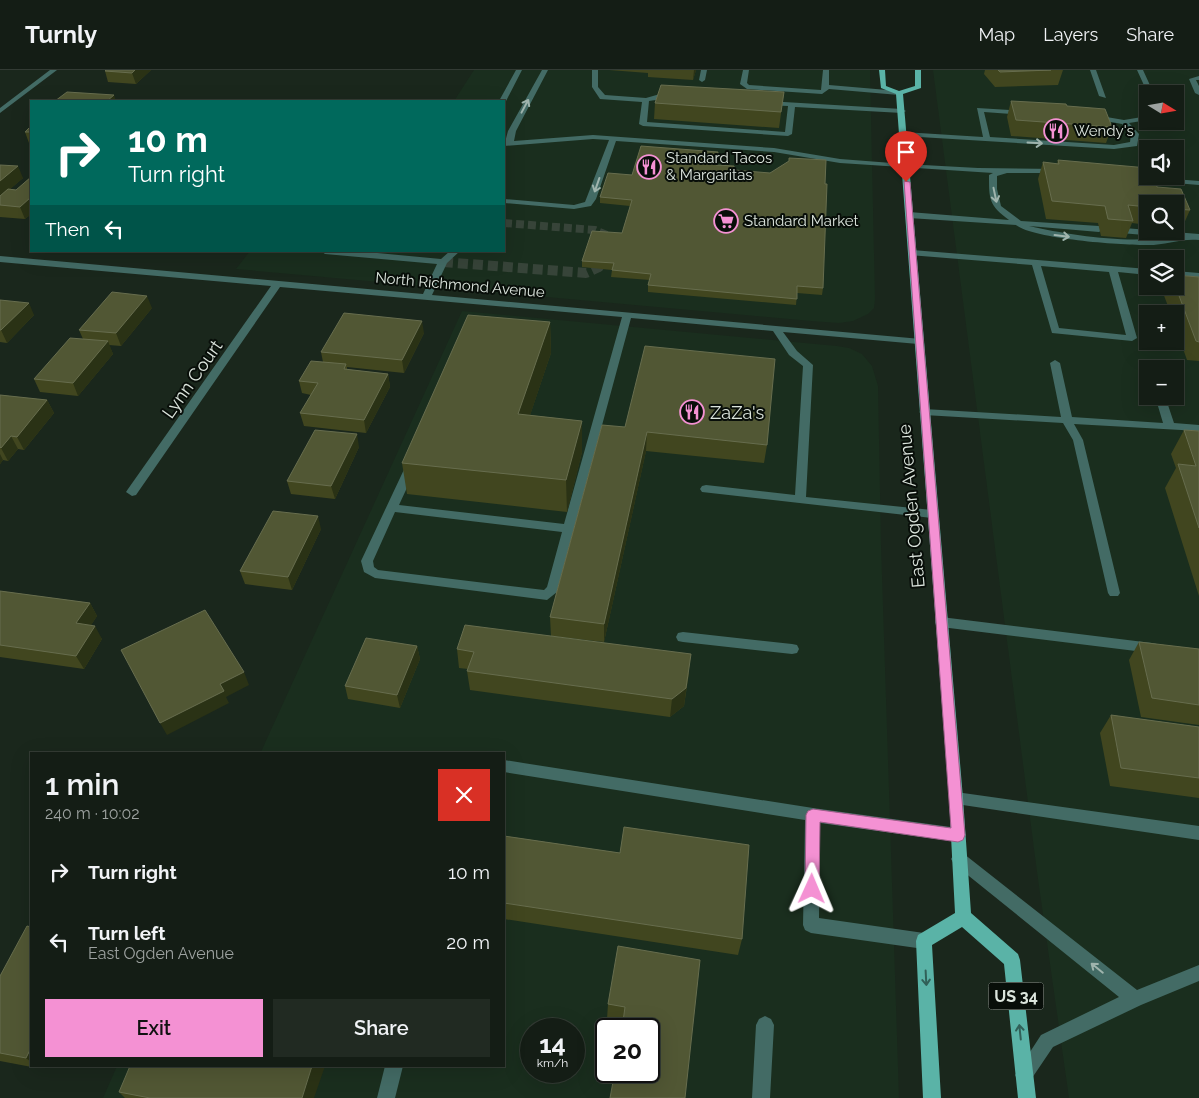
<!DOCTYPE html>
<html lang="en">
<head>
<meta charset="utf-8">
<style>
  :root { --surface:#141d15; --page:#212a22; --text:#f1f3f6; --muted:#9da2a0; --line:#333b34; --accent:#f491d3 }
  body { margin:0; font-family:Raleway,sans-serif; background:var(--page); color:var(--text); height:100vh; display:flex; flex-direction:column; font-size:19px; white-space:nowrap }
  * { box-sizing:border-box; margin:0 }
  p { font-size:16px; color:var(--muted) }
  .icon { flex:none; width:28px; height:28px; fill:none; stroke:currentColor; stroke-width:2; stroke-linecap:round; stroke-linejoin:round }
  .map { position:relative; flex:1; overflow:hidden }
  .drawer { position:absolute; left:30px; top:682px; width:475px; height:315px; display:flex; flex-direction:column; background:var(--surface); border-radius:0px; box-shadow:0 5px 20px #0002,0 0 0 1px var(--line) }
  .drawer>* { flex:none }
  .banner { position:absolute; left:30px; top:30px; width:475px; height:152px; border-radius:0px; box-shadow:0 5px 20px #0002,0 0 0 1px var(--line); background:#00695c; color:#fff; overflow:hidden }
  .needle { width:32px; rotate:101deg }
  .fabs { position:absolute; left:1139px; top:15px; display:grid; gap:10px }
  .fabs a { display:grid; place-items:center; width:45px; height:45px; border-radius:0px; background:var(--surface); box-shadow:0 5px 20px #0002,0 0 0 1px var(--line); font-size:25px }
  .speed { position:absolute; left:520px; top:948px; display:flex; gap:10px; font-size:25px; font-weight:700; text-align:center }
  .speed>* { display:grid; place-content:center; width:65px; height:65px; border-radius:50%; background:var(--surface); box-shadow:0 5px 20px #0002,0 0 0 1px var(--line); line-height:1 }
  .speed small { font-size:12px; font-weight:400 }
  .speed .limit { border:2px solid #111; border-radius:8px; background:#fff; color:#111 }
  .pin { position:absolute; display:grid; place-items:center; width:42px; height:42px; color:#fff; margin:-51px -21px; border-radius:50% 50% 50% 0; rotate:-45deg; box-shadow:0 0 5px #0007 }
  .pin .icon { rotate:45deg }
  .me { position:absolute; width:55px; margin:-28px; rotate:1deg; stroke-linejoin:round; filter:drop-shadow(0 0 4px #0008) }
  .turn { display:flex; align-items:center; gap:18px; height:105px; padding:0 15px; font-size:22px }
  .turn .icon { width:65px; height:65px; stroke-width:2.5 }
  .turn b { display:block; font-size:35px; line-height:42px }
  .then { display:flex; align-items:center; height:48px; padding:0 15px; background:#0003; gap:10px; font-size:19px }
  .round { display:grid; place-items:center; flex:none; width:52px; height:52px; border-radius:0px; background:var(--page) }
  .head { display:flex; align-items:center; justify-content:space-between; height:85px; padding:0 15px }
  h1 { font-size:30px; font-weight:600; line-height:38px }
  .cta { display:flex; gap:10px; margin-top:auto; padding:10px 15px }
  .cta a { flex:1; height:58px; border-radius:0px; background:var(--accent); color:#111; font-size:20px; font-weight:600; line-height:58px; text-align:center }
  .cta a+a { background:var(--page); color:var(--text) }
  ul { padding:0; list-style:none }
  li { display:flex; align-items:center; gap:15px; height:70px; padding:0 15px }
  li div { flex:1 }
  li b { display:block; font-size:19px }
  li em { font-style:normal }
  header { display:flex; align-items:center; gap:30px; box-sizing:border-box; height:70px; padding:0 25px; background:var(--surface); border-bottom:1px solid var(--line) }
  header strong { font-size:24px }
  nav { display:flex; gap:28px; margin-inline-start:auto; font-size:18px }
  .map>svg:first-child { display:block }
  .built { fill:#1a2e1e; fill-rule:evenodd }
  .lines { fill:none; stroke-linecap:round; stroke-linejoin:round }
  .minor-tunnel-far1 { stroke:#374439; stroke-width:8; stroke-dasharray:8 4; stroke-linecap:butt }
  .minor-tunnel { stroke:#374439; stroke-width:10; stroke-dasharray:10 5; stroke-linecap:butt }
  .minor { fill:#436b65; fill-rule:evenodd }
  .major { fill:#5ab3a7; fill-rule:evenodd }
  .wall { fill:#41461f }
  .shaded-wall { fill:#2a3215 }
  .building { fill:#515734; stroke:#676d4e }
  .oneway { stroke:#9fb4ad }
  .oneway2 { stroke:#316058 }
  .route { fill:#f491d3; stroke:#9f5e89 }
  .labels { text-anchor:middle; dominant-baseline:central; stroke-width:4; stroke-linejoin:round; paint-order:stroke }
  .far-poi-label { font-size:15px; fill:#dce5dd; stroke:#080e09; text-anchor:start }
  .far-street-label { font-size:15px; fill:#dce5dd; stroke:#080e09 }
  .shield { fill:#080e09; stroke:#9ca49d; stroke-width:1 }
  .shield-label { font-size:16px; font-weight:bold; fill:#dce5dd }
  .street-label { font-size:18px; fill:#dce5dd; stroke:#080e09 }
  .poi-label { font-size:18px; fill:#dce5dd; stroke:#080e09; text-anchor:start }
</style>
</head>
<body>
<header>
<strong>Turnly</strong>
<nav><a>Map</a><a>Layers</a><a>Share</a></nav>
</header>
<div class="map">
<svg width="1199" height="1028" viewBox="0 0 1199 1028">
  <rect width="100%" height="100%" fill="#1a271c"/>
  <path class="built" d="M474 0H870L875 229 874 238 868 244 853 251 839 253 811 251 236 199 250 181H504V31H454Z
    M933 0H1199V1028H1069L1037 802ZM1148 24H1175V51H1148ZM1148 79H1175V106H1148ZM1148 134H1175V161H1148ZM1148 189H1175V216H1148ZM1148 244H1175V271H1148ZM1148 299H1175V326H1148Z
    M462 241 837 276 849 278 862 284 872 296 878 316 881 475 899 1028H103L117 996H504V684H260ZM531 959H574V1001H531ZM606 959H649V1001H606Z"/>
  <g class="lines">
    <path class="minor-tunnel-far1" d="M504 153 595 160 607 165 608 172"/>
    <path class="minor-tunnel" d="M443 192 586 203 599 197 608 170"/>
    <path class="minor" d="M50 0H57L0 43V38Z
      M516 0H522L505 33 499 31Z
      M542 0H548L516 61 514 71 593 65 774 78 840 89 905 94 978 98 1057 99 1061 101 1060 103H1007L997 106V119L1001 136 1021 151 1099 156 1103 159 1099 162 1029 156C1068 165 1128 174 1167 167L1121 163 1120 161 1124 158 1199 164V170C1181 168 1163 176 1145 175 1120 175 1034 169 1016 155L909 148 905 145 909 142 1009 150C989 135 989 130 989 105L993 103 840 93 774 82 616 71 596 129 591 136 574 139 504 133V129L574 135 585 132 609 70 593 69 504 76 508 61Z
      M592 0H598V17L605 25 646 28 660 24 675 25 676 27C671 30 657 29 649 31L647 52 785 62 788 36 764 35 763 33 767 31 902 39 906 41 902 43 795 37 792 64 788 66 643 56 639 54 642 32 600 29 592 17Z
      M701 0H707L705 10 702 12 699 10Z
      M743 0H749L747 13 749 15 821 20 823 0H829V15L899 21 903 23 899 25 829 19 822 24 747 19 740 14Z
      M1090 0H1096L1106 28 1099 26Z
      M1137 0H1143L1154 24H1148Z
      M1199 6V10H1196L1199 16V25L1195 23 1189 9Z
      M977 38 1025 41 1029 43 1025 45 984 42 990 67 1114 75 1130 72 1131 64 1122 54 1089 48V44L1124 50 1148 46V50L1129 53 1139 64 1137 76 1114 79 903 66 899 64 903 62 983 67Z
      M1136 106 1199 111V115L1139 110H1136Z
      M912 180 1148 199V205L1118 202 1137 268 1132 271 1052 263 1032 195 909 185V181ZM1041 196 1109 202 1126 265 1059 258Z
      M321 181H356L441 189 450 181H460L447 193 432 225 921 269V273L918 274 783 262 797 281 813 295 806 427 932 440 938 444 932 448 702 422 700 419 702 416 706 415 795 425 803 296 789 285 773 261 631 248 557 522 547 530 375 508 364 502 361 491 408 391 412 390 418 394 399 435 564 454 622 247 280 217 136 425 132 426 126 422 128 419 271 216 0 192V186L423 224 437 194 325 184ZM395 442 562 462 547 517 544 520 378 500 374 497 373 491Z
      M1175 201 1199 203V209L1175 207Z
      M1055 290 1060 293 1072 347 1163 353 1155 326H1165L1174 353 1199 355V361L1074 354 1083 370 1120 523 1118 526H1110L1108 523 1073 370 1063 353 924 345 919 342 924 339 1061 347 1050 293Z
      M941 547 1152 573 1157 574 1159 578 1157 582 1152 583 941 557 936 555 935 552 936 549Z
      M683 562 792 574 797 575 799 579 797 583 792 584 683 572 678 571 676 567 678 563Z
      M504 690 813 738 958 758 963 760 966 765 963 770 958 772 820 753 819 848 924 863 930 865 932 871 930 877 924 879 811 863 805 860 803 855 805 750 504 702Z
      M956 722 1199 756V770L956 734 951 733 949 728 951 723Z
      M959 782 964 784 1137 920 1199 895V911L1141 935 1053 977 1030 1011 1024 1014 1018 1011 1015 1005 1041 965 1119 927 954 794 951 789 954 784Z
      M765 946 771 949 774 955 770 1028H752L756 955 759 949Z
      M385 996H403L395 1028H377Z"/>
    <path class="major" d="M879 0H885L886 16 899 21 915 16V0H921V18L903 24 963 728 971 843 1018 884 1020 890 1036 1028H1018L1004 894 962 857 932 875 941 1028H923L916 871 918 865 955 843 949 728 896 24 881 18Z"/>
  </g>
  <path class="wall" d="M151 0 136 14 108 12 105 1Z
    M609 0H696L693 10 648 7V3Z
    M985 0H1063L1058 15 995 17 984 4Z
    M784 22 779 58 654 49 655 33Z
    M1011 31 1067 36 1112 57 1106 73 1011 66 1007 47Z
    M31 56V73H29L25 62Z
    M718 88 716 95 734 100 823 218 822 225 797 223 796 235 648 222V215L650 210 611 207 612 200 582 197V191L622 163 630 136 600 133V127L632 105Z
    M1058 90 1157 117 1190 140 1182 158 1175 157V134H1148V155L1132 153 1126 168 1101 166 1098 153 1046 149 1038 109 1043 92 1057 94Z
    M0 95 23 108 10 119 16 120 31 107V144L25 149 0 147Z
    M1175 205 1199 207V291L1187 290 1175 256V244H1171L1163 223 1166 216H1175Z
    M0 230 34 245 7 273 0 272Z
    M152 238 121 276 109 275 113 284 78 326 40 322 34 309 83 269 79 260Z
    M550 252 551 283 530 345 582 351V382L567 442 407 424 402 393Z
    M424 263 404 303 347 297V300L388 304 390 317 366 363 304 356 300 343 311 325 302 323 299 311 323 292 321 282Z
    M0 325 47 330 54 343 24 380 18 379 8 391 3 390 0 394Z
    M602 355 767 375 764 393 646 381 604 572 551 566 550 547Z
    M1184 360 1199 361V526L1165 418 1176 398 1171 384Z
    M359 377 335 429 291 424 287 411Z
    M321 459 292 520 245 514 240 501Z
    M0 521 90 533 97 546 91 555 102 569 84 599 0 587Z
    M1139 572 1199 579V655L1141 647 1129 590Z
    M417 576 420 589 400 638 348 629 345 616Z
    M457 579 689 603 684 636 670 647 470 620 467 601 468 599 459 598Z
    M1111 645 1199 657V728L1110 716 1100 663Z
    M504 766 620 783 742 869 738 885 504 849Z
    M31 857V996H38L37 998 0 991V906Z
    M700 890 623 951 607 949 608 934Z
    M119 1022 314 1028H125Z"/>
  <path class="shaded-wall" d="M135 0H151L136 14 132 3Z
    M694 0H696L693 10Z
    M114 25 116 31H107Z
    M18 96 23 108 0 128V111Z
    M31 127V144L25 149 20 137Z
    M147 226 152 238 121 276 116 263Z
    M29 233 34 245 7 273 1 260Z
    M422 251 424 263 404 303 402 290Z
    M550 252 551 283 520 375 518 344Z
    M108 271 113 284 78 326 73 313Z
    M388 304 390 317 366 363 364 350Z
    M47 330 54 343 24 380 17 367Z
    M582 351V382L567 442 566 410Z
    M647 362 646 381 604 572V554Z
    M357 364 359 377 335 429 331 416Z
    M11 366 18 379 8 391 1 378Z
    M0 384 3 390 0 394Z
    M318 446 321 459 292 520 288 507Z
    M90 533 97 546 84 566 76 553Z
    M95 556 102 569 84 599 76 586Z
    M417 576 420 589 400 638 397 625Z
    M691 584 684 636 670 647 672 629Z
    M244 602 249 615 226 627 229 633 167 665 160 653 220 614Z
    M31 978V992L26 988Z
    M312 996H325L314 1028H302Z"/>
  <path class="building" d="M106 0H135L132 3 105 1Z
    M998 0H1051L1000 2Z
    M661 15 784 22 781 42 655 33Z
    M67 22 114 25 107 31H55Z
    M1011 31 1066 34 1067 36 1105 39 1112 57 1016 50Z
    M31 56V62H25Z
    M641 76 718 82 716 95 734 96V100L770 103 789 91V88L826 90 825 114H827L823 218 797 216V229L648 215 651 204 612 200 614 193 582 191 592 161 622 163 632 130 600 127 608 103 632 105Z
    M1058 90 1148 98V106H1154L1157 117 1181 119 1190 140 1175 139V134H1148V137L1128 135 1133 151 1108 149 1105 136 1052 131 1043 92 1059 94Z
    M0 95 18 96 0 111Z
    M31 107V127L20 137 0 135V126L8 119 16 120Z
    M1175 205 1199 207V272L1196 271 1175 215Z
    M112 222 147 226 116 263 79 260Z
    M0 230 29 233 1 260H0Z
    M344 243 422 251 402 290 321 282Z
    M468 245 550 252 518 344 582 351 566 410 402 393Z
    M70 268 108 271 73 313 34 309Z
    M645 276 775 289 767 375 647 362 604 554 550 547 602 355 625 357Z
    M311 291 346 294 344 299 388 304 364 350 300 343 318 313 299 311Z
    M0 325 47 330 17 367 11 366 1 378 0 377Z
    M315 360 357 364 331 416 287 411Z
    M1184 360 1199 361V458L1178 394 1196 396Z
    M273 441 318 446 288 507 240 501Z
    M0 521 90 533 76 553 95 556 76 586 0 575Z
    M205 540 244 602 220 614 224 621 160 653 121 580Z
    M465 555 691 584 686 618 672 629 467 601 474 582 457 579Z
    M366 568 417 576 397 625 345 616Z
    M1139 572 1199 579V635L1152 628Z
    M1111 645 1199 657V708L1121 698Z
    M624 757 749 775 742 869 504 833V766L620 783Z
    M27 856 31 857V978L26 988 0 983V906Z
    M618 876 700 890 685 1028H610L615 1001H649V959H622L625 937 608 934Z
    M130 996H312L302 1028H150L119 1022Z"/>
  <defs><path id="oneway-shaft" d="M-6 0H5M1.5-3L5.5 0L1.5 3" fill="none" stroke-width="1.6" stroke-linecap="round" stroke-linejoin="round" transform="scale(1.25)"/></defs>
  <g class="oneway">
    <use href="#oneway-shaft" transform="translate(525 36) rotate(-62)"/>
    <use href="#oneway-shaft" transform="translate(1035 73) rotate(3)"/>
    <use href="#oneway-shaft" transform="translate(597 115) rotate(109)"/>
    <use href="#oneway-shaft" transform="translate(995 125) rotate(78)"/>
    <use href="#oneway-shaft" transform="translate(1062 166) rotate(7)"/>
    <use href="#oneway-shaft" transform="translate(1097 898) rotate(-141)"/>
  </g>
  <g class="oneway2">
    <use href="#oneway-shaft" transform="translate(926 908) rotate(87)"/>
    <use href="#oneway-shaft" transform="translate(1020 962) rotate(-96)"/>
  </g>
  <path class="route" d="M904 111 910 112 965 765 963 770 958 772 820 752 819 819 817 823 812 825 807 823 805 819 806 745 808 741 813 739 951 758Z"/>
  <defs>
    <g id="restaurant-ring" transform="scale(1.25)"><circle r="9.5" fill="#080e09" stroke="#f491d3" stroke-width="1.5"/><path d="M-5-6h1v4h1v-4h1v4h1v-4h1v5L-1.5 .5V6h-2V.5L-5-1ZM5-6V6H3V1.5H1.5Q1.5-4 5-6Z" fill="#f491d3"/></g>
    <g id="supermarket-ring" transform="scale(1.25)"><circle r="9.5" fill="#080e09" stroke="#f491d3" stroke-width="1.5"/><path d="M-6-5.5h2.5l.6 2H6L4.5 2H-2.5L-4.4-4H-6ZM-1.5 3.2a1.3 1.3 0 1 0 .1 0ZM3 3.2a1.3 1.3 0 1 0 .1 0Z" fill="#f491d3"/></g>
  </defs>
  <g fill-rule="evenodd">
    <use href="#restaurant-ring" x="1056" y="61"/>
    <use href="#restaurant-ring" x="649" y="97"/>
    <use href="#supermarket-ring" x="726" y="151"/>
    <use href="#restaurant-ring" x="692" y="342"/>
  </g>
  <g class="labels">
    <g class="far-poi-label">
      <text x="1074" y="61">Wendy's</text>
      <text x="666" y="88">Standard Tacos<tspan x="666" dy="17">&amp; Margaritas</tspan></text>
      <text x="744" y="151">Standard Market</text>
    </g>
    <g class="far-street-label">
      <text transform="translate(460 215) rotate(5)">North Richmond Avenue</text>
    </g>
    <rect class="shield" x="988.5" y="912.5" width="55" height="27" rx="4"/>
    <g class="shield-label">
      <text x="1016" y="926">US 34</text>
    </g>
    <g class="street-label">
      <text transform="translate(192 309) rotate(-55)">Lynn Court</text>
      <text transform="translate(911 436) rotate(-95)">East Ogden Avenue</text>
    </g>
    <g class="poi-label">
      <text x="710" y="342">ZaZa's</text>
    </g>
  </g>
</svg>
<div class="fabs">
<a><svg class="needle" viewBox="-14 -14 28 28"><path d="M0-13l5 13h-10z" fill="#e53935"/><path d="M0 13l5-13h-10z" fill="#9da2a0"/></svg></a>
<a><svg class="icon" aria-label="sound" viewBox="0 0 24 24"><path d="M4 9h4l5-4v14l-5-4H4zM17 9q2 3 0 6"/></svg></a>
<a><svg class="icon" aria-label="search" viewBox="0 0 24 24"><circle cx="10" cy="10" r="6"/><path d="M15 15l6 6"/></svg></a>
<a><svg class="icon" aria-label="layers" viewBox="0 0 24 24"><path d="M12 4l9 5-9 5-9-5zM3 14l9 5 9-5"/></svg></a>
<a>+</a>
<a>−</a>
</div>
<div class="speed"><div>14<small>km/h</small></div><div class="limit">20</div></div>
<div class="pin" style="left:906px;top:112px;background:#d93025"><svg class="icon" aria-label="arrive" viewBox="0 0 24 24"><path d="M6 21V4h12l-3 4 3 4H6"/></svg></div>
<svg class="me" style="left:812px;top:819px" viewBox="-20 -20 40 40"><path d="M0-17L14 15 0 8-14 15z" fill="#f491d3" stroke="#fff" stroke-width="4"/></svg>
<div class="banner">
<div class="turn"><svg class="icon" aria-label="right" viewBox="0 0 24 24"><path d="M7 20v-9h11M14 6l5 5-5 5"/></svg><div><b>10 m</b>Turn right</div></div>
<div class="then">Then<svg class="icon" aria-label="left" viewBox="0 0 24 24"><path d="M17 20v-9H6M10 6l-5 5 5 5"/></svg></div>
</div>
<section class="drawer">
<div class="head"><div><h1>1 min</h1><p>240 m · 10:02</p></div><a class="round" style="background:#d93025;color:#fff"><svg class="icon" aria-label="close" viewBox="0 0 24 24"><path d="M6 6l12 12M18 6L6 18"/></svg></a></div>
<ul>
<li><svg class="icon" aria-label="right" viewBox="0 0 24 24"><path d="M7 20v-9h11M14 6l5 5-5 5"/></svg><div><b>Turn right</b></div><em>10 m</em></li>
<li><svg class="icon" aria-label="left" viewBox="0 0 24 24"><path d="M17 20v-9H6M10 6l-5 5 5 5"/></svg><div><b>Turn left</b><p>East Ogden Avenue</p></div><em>20 m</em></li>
</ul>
<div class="cta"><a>Exit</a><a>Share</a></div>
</section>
</div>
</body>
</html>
